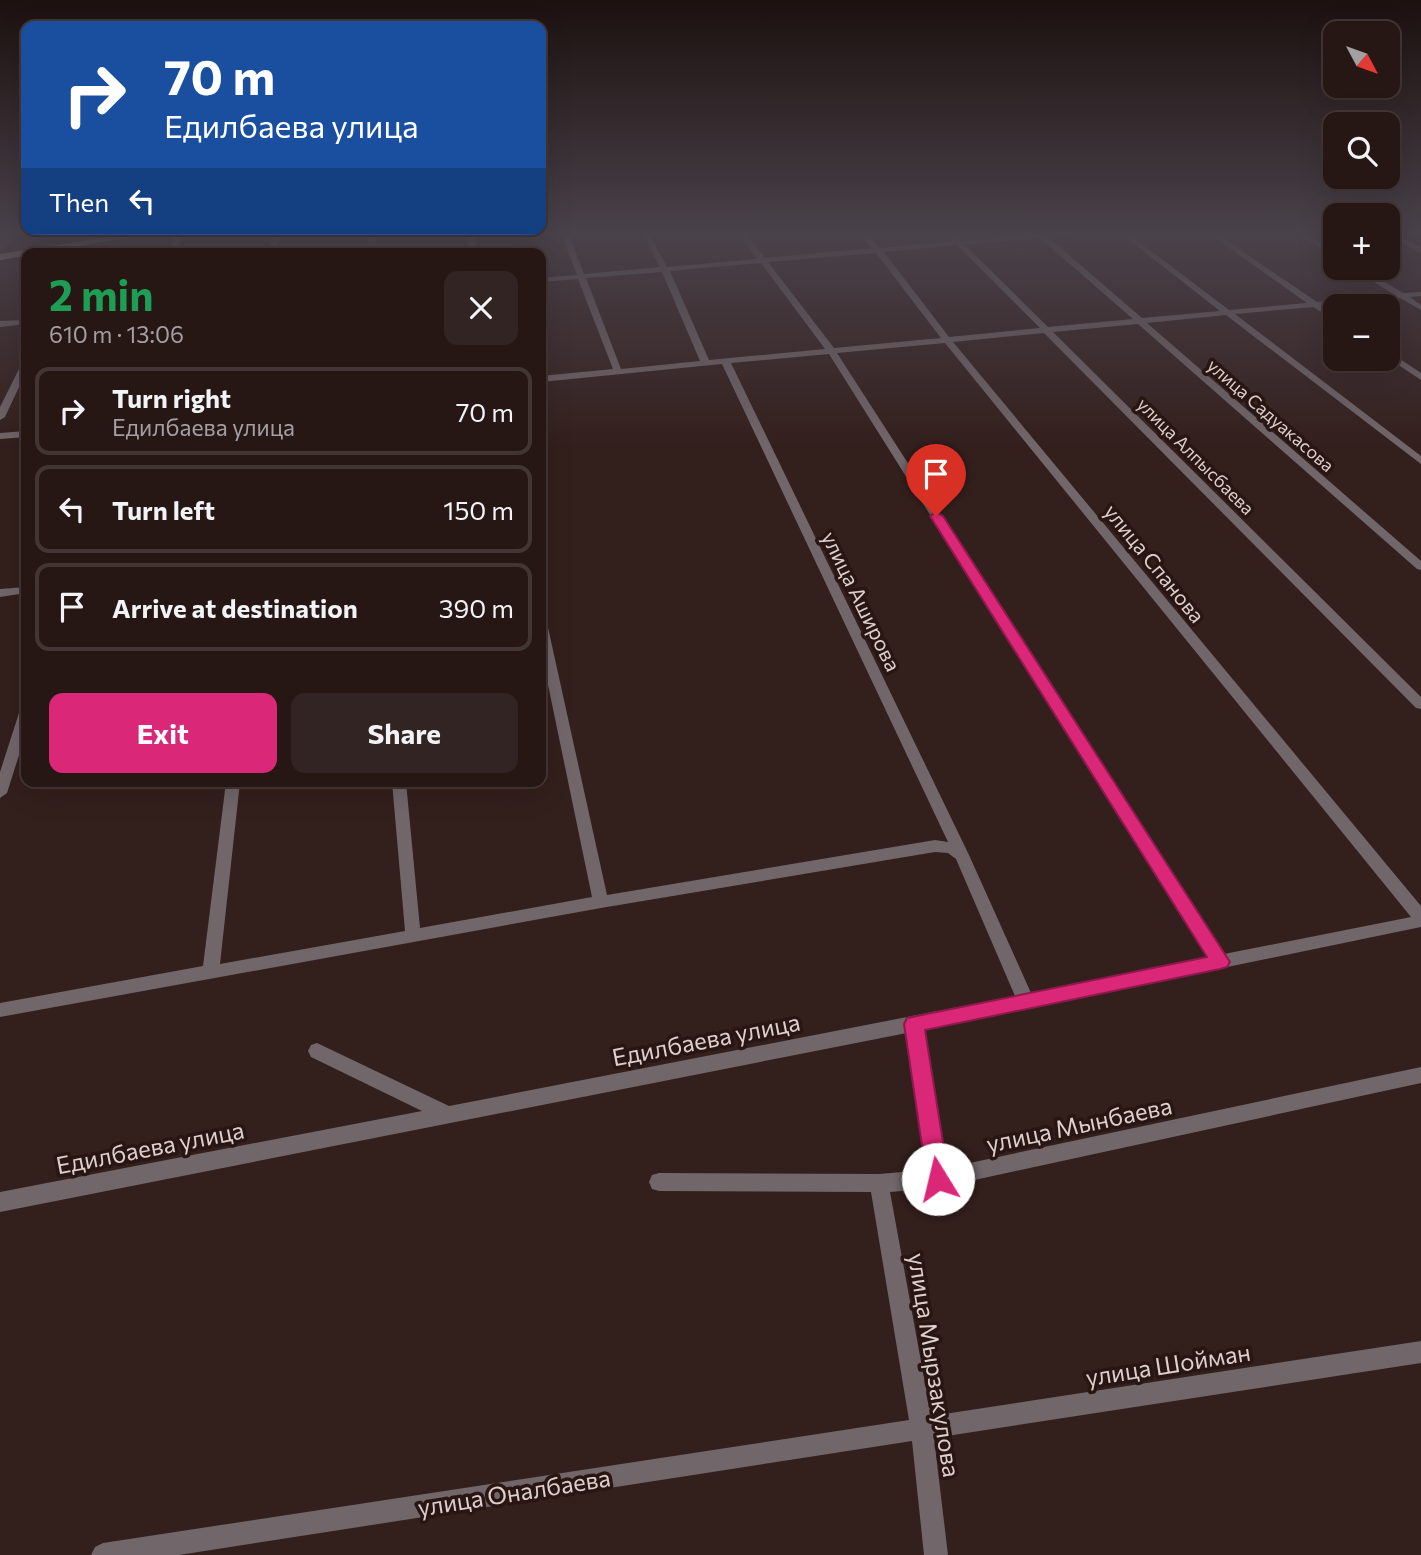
<!DOCTYPE html>
<html lang="en">
<head>
<meta charset="utf-8">
<style>
  :root { --surface:#261715; --page:#322422; --text:#f1f3f6; --muted:#a49fa0; --line:#423634; --accent:#db2777 }
  body { margin:0; font-family:Commissioner,sans-serif; background:var(--page); color:var(--text); height:100vh; display:flex; flex-direction:column; font-size:26px; white-space:nowrap }
  * { box-sizing:border-box; margin:0 }
  p { font-size:23px; color:var(--muted) }
  .icon { flex:none; width:38px; height:38px; fill:none; stroke:currentColor; stroke-width:2; stroke-linecap:round; stroke-linejoin:round }
  .map { position:relative; flex:1; overflow:hidden }
  .side { position:absolute; left:21px; top:248px; width:525px; height:539px; display:flex; flex-direction:column; background:var(--surface); border-radius:14px; box-shadow:0 7px 28px #0002,0 0 0 2px var(--line) }
  .side>* { flex:none }
  .guide { position:absolute; left:21px; top:21px; width:525px; height:214px; border-radius:14px; box-shadow:0 7px 28px #0002,0 0 0 2px var(--line); background:#1a4fa0; color:#fff; overflow:hidden }
  .needle { width:46px; rotate:131deg }
  .controls { position:absolute; left:1323px; top:21px; display:grid; gap:14px }
  .controls a { display:grid; place-items:center; width:77px; height:77px; border-radius:14px; background:var(--surface); box-shadow:0 7px 28px #0002,0 0 0 2px var(--line); font-size:35px }
  .pin { position:absolute; display:grid; place-items:center; width:60px; height:60px; color:#fff; margin:-72px -30px; border-radius:50% 50% 50% 0; rotate:-45deg; box-shadow:0 0 7px #0007 }
  .pin .icon { rotate:45deg }
  .me { position:absolute; width:77px; margin:-38px; rotate:351deg; stroke-linejoin:round; filter:drop-shadow(0 0 5px #0008) }
  .turn { display:flex; align-items:center; gap:24px; height:147px; padding:0 28px; font-size:32px }
  .turn .icon { width:91px; height:91px; stroke-width:2.5 }
  .turn b { display:block; font-size:49px; line-height:60px }
  .then { display:flex; align-items:center; height:66px; padding:0 28px; background:#0003; gap:14px; font-size:26px }
  .round { display:grid; place-items:center; flex:none; width:74px; height:74px; border-radius:14px; background:var(--page) }
  .overview { display:flex; align-items:center; justify-content:space-between; height:119px; padding:0 28px }
  h1 { font-size:42px; font-weight:700; line-height:52px; color:#1e9e55 }
  .cta { display:flex; gap:14px; margin-top:auto; padding:14px 28px }
  .cta a { flex:1; height:80px; border-radius:14px; background:var(--accent); color:#fff; font-size:28px; font-weight:700; line-height:80px; text-align:center }
  .cta a+a { background:var(--page); color:var(--text) }
  ul { padding:0; list-style:none }
  li { display:flex; align-items:center; gap:21px; height:88px; margin:0 14px 10px; padding:0 14px; border:4px solid var(--line); border-radius:14px }
  li div { flex:1 }
  li b { display:block; font-size:26px }
  li em { font-style:normal }
  .map>svg:first-child { display:block }
  .built { fill:#402521 }
  .lines { fill:none; stroke-linecap:round; stroke-linejoin:round }
  .minor { fill:#716669; fill-rule:evenodd }
  .major { fill:#bda7ad; fill-rule:evenodd }
  .route { fill:#db2777; stroke:#8e194d; stroke-width:2 }
  .labels { text-anchor:middle; dominant-baseline:central; stroke-width:7; stroke-linejoin:round; paint-order:stroke }
  .far-street-label { font-size:18px; fill:#ddcfcc; stroke:#291613 }
  .street-label { font-size:21px; fill:#ddcfcc; stroke:#291613 }
  .near-street-label { font-size:24px; fill:#ddcfcc; stroke:#291613 }
</style>
</head>
<body>
<div class="map">
<svg width="1421" height="1555" viewBox="0 0 1421 1555">
  <rect width="100%" height="100%" fill="#331f1c"/>
  <path class="built" d="M175 233 168 254H84L87 247Z"/>
  <g class="lines">
    <path class="minor" d="M175 232H183L177 254H169Z
      M272 232H280L276 254H268Z
      M368 232H376V254H368Z
      M465 232H473L478 254H470Z
      M561 232H568L584 274 660 267 642 232H648L667 267 757 259 738 232H744L765 258 872 248 857 232H864L880 248 953 241 945 232H952L961 241 1036 234 1040 232H1087L1084 234 1048 237 1142 318 1220 311 1119 232H1126L1229 310 1307 303 1207 232H1214L1317 302 1393 294 1352 268H1361L1403 293 1421 292V296L1410 297 1421 305V310L1400 298 1323 306 1335 314V320L1313 307 1235 314 1421 456V464L1226 315 1147 323 1421 561V570L1417 569 1138 324 1053 332 1421 697V709L1416 708 1044 333 953 342 1421 906V927L923 1030 946 1168 1421 1067V1083L938 1188 890 1192 931 1416 1421 1341V1363L934 1438 948 1555H924L912 1441 179 1555H91L95 1547 103 1543 909 1420 871 1192 659 1191 652 1189 649 1182 652 1175 659 1173 879 1174 927 1170 907 1033 0 1212V1192L422 1111 311 1057 308 1051 311 1045 317 1043 449 1106 1015 996 956 859 948 853 935 852 601 908 0 1017V1003L203 966 226 782H240L220 964 405 931 392 782H406L420 928 592 897 541 651V619L547 623 607 895 935 840 948 842 722 364 541 382V376L613 369 578 279 541 282V278L577 275ZM1040 238 1133 319 1048 327 965 245ZM957 245 1040 328 949 337 884 252ZM876 253 941 338 834 348 768 262ZM761 263 825 349 709 360 670 271ZM662 272 700 361 621 369 586 278ZM945 343 1411 917 1224 954 837 353ZM829 354 1208 957 1031 993 969 855 731 363Z
      M1294 232H1303L1335 252V257Z
      M1388 232H1393L1421 248V253L1388 235Z
      M71 243 78 245 76 254H68Z
      M26 320V324L0 327V321Z
      M1388 351 1421 373V380L1388 358Z
      M26 360V372L5 417 0 420V407L22 363Z
      M26 431V437L0 439V433Z
      M26 587V593L0 597V589Z
      M26 709V733L7 793 0 798V772L19 713Z"/>
    <path class="major" d="M140 232H159L0 260V254Z"/>
  </g>
  <linearGradient id="sky" x2="0" y2="1"><stop stop-color="#1c110f"/><stop offset="0.52" stop-color="#4a424b"/><stop offset="1" stop-color="#4a424b" stop-opacity="0"/></linearGradient>
  <rect width="1421" height="449" fill="url(#sky)"/>
  <path class="route" d="M936 512 943 516 1230 962 1227 967 1220 969 925 1030 949 1179 946 1186 938 1189 930 1186 927 1179 904 1024 907 1018 1207 957 930 516Z"/>
  <g class="labels">
    <g class="far-street-label">
      <text transform="translate(1271 415) rotate(41)">улица Садуакасова</text>
      <text transform="translate(1196 456) rotate(45)">улица Алпысбаева</text>
    </g>
    <g class="street-label">
      <text transform="translate(1155 563) rotate(51)">улица Спанова</text>
      <text transform="translate(862 601) rotate(64)">улица Аширова</text>
    </g>
    <g class="near-street-label">
      <text transform="translate(706 1039) rotate(-11)">Едилбаева улица</text>
      <text transform="translate(1079 1124) rotate(-12)">улица Мынбаева</text>
      <text transform="translate(150 1147) rotate(-11)">Едилбаева улица</text>
      <text transform="translate(1168 1364) rotate(-9)">улица Шойман</text>
      <text transform="translate(935 1365) rotate(81)">улица Мырзакулова</text>
      <text transform="translate(514 1492) rotate(-9)">улица Оналбаева</text>
    </g>
  </g>
</svg>
<div class="controls">
<a><svg class="needle" viewBox="-14 -14 28 28"><path d="M0-13l5 13h-10z" fill="#e53935"/><path d="M0 13l5-13h-10z" fill="#a49fa0"/></svg></a>
<a><svg class="icon" aria-label="search" viewBox="0 0 24 24"><circle cx="10" cy="10" r="6"/><path d="M15 15l6 6"/></svg></a>
<a>+</a>
<a>−</a>
</div>
<div class="pin" style="left:936px;top:516px;background:#d93025"><svg class="icon" aria-label="arrive" viewBox="0 0 24 24"><path d="M6 21V4h12l-3 4 3 4H6"/></svg></div>
<svg class="me" style="left:938px;top:1179px" viewBox="-20 -20 40 40"><circle r="19" fill="#fff"/><path d="M0-13L10 11 0 6-10 11z" fill="#db2777"/></svg>
<div class="guide">
<div class="turn"><svg class="icon" aria-label="right" viewBox="0 0 24 24"><path d="M7 20v-9h11M14 6l5 5-5 5"/></svg><div><b>70 m</b>Едилбаева улица</div></div>
<div class="then">Then<svg class="icon" aria-label="left" viewBox="0 0 24 24"><path d="M17 20v-9H6M10 6l-5 5 5 5"/></svg></div>
</div>
<section class="side">
<div class="overview"><div><h1>2 min</h1><p>610 m · 13:06</p></div><a class="round"><svg class="icon" aria-label="close" viewBox="0 0 24 24"><path d="M6 6l12 12M18 6L6 18"/></svg></a></div>
<ul>
<li><svg class="icon" aria-label="right" viewBox="0 0 24 24"><path d="M7 20v-9h11M14 6l5 5-5 5"/></svg><div><b>Turn right</b><p>Едилбаева улица</p></div><em>70 m</em></li>
<li><svg class="icon" aria-label="left" viewBox="0 0 24 24"><path d="M17 20v-9H6M10 6l-5 5 5 5"/></svg><div><b>Turn left</b></div><em>150 m</em></li>
<li><svg class="icon" aria-label="arrive" viewBox="0 0 24 24"><path d="M6 21V4h12l-3 4 3 4H6"/></svg><div><b>Arrive at destination</b></div><em>390 m</em></li>
</ul>
<div class="cta"><a>Exit</a><a>Share</a></div>
</section>
</div>
</body>
</html>
